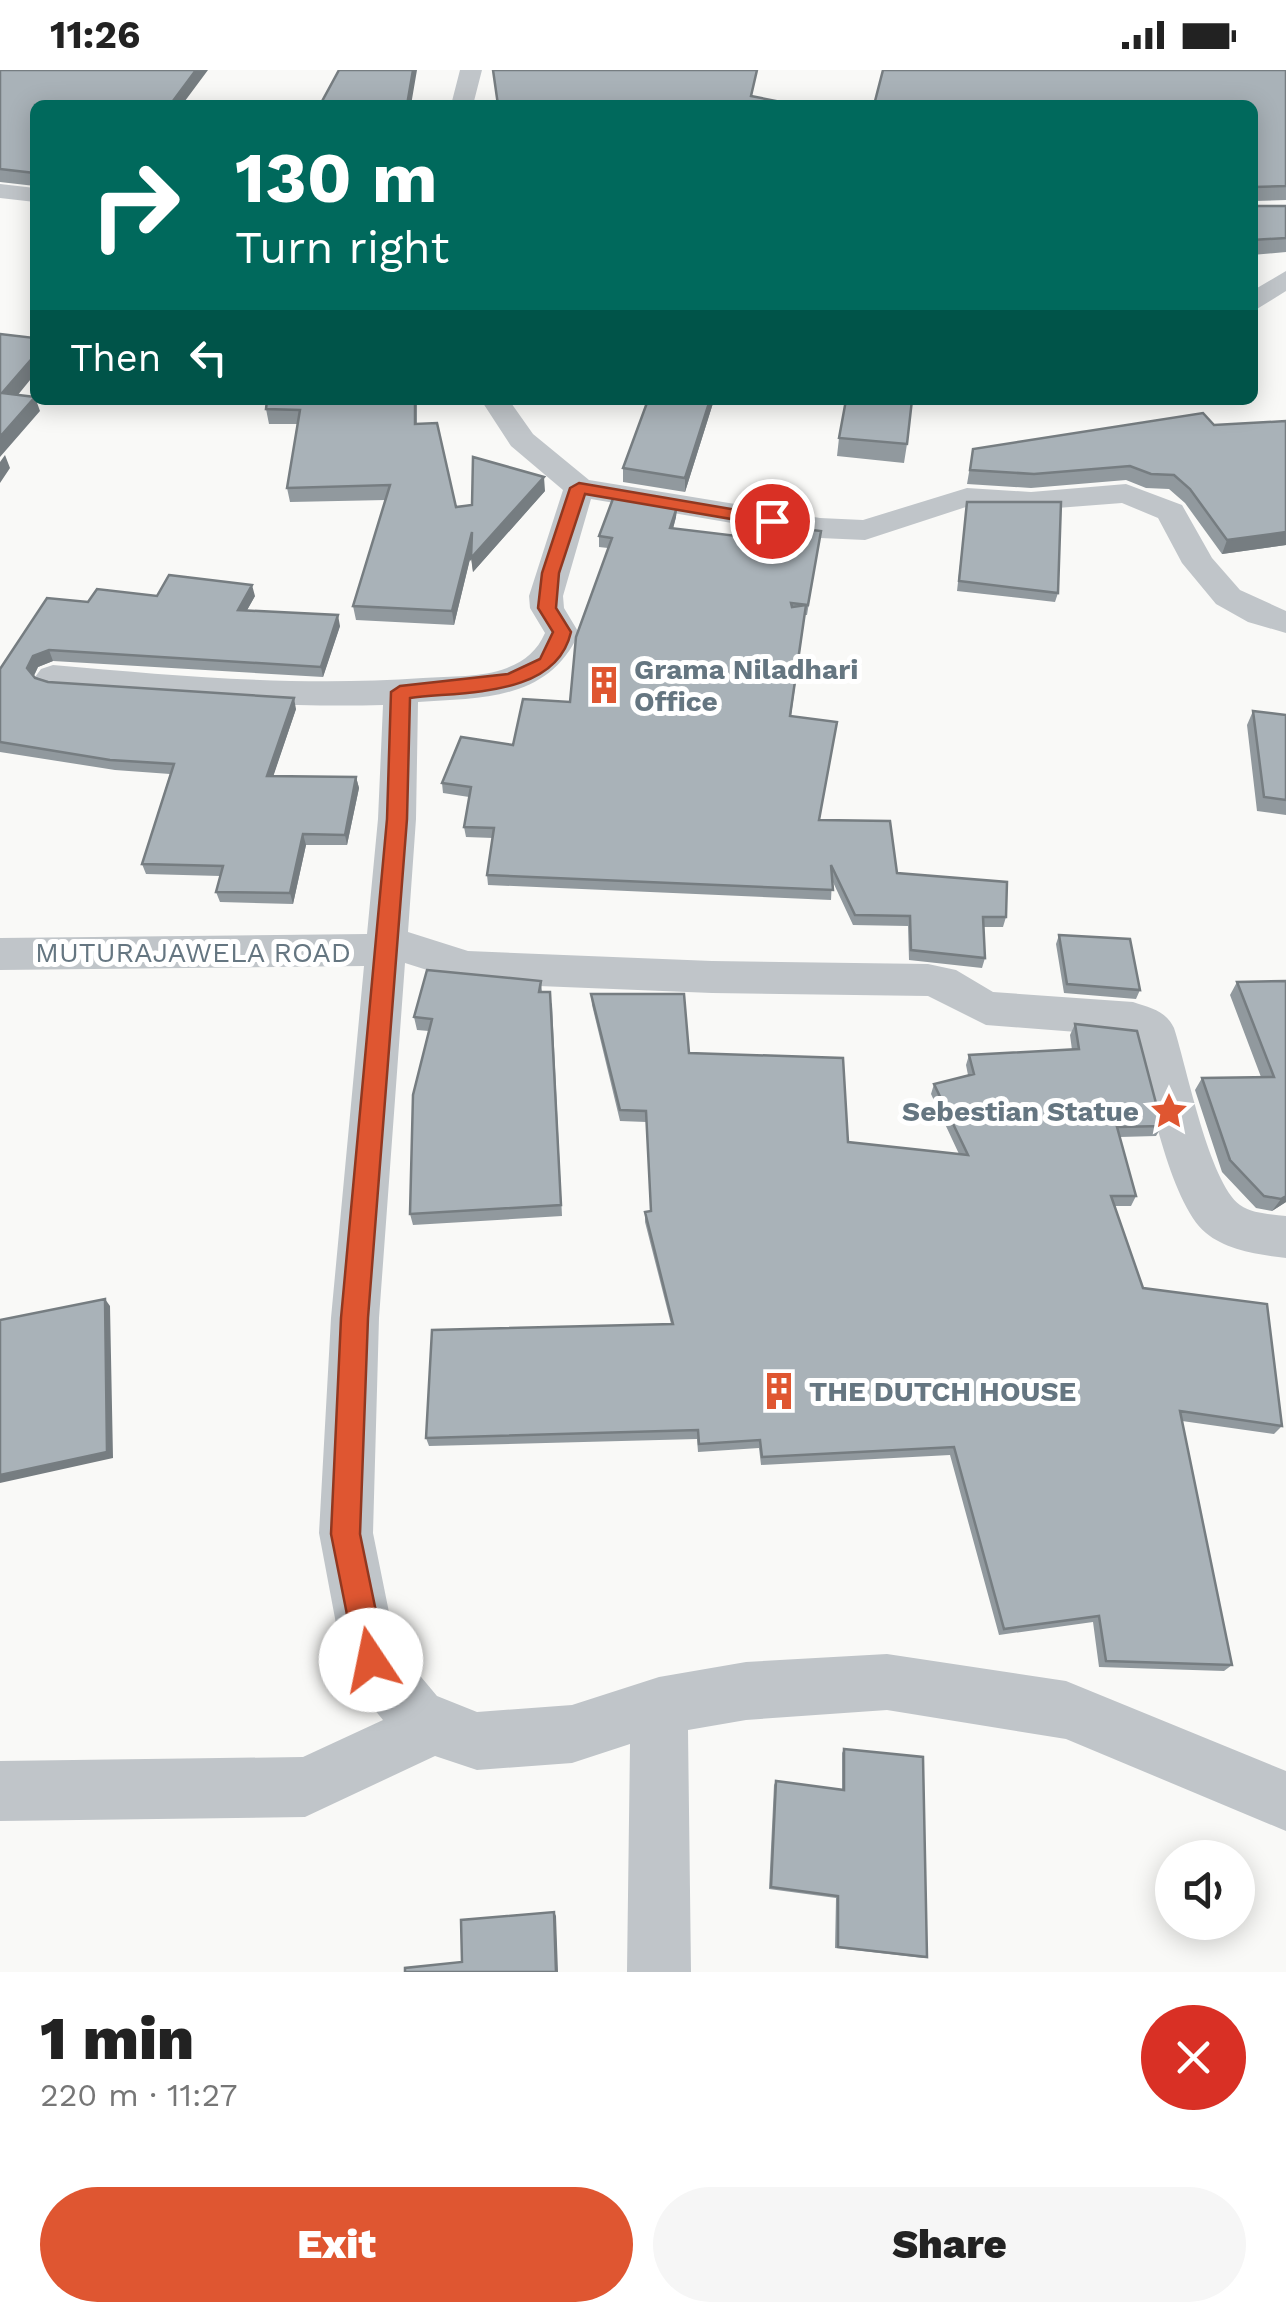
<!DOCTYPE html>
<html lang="en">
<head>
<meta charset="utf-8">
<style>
  :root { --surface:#fff; --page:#f6f6f6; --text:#222; --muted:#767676; --accent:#df5631 }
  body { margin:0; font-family:"Work Sans",sans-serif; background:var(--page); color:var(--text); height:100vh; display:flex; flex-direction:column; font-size:38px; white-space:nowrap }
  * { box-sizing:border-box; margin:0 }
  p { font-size:32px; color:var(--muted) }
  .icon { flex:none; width:55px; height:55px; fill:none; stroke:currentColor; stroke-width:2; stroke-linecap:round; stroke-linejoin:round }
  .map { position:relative; height:1902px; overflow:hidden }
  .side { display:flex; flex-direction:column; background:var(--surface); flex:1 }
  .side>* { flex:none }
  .top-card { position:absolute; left:30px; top:30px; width:1228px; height:305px; border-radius:15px; box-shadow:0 5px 25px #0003; background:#00695c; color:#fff; overflow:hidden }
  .tools { position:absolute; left:1155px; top:1770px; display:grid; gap:20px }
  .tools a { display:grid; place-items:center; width:100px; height:100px; border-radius:50%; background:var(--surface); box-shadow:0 5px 25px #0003; font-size:50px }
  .pin { position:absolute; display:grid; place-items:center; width:85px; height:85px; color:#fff; margin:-42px; border:5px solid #fff; border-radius:50%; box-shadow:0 2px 10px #0007 }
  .me { position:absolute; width:110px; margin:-55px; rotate:349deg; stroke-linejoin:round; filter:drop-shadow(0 0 8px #0008) }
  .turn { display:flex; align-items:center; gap:35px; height:210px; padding:0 40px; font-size:45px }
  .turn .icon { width:130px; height:130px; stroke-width:2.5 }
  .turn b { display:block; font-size:70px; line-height:85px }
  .then { display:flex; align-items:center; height:95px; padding:0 40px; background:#0003; gap:20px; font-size:38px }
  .round { display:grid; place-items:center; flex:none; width:105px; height:105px; border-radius:52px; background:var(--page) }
  .summary { display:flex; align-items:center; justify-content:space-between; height:170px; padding:0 40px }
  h1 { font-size:60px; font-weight:800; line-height:75px }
  .action { display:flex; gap:20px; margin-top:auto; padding:20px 40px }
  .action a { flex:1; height:115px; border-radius:60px; background:var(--accent); color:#fff; font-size:40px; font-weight:800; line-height:115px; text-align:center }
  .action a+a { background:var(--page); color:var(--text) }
  .status { display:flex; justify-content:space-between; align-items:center; height:70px; padding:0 50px; background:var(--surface); direction:ltr }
  .status svg { height:28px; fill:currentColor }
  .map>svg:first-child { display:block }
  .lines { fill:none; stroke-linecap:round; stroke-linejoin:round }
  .street { fill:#c0c5c9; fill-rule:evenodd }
  .wall { fill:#91999e }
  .shaded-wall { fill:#767d81 }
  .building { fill:#a9b2b8; stroke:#767d81; stroke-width:2.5 }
  .route { fill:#df5631; stroke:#913820; stroke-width:2.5 }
  .labels { text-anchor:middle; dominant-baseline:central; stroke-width:10; stroke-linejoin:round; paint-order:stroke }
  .poi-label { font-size:28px; font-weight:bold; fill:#657681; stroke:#fff; text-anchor:start }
  .street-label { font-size:28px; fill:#657681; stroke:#fff }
</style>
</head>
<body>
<div class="status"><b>11:26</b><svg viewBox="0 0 49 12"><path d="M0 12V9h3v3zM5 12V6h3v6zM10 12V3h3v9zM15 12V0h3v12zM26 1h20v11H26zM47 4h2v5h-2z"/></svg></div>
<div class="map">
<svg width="1286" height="1902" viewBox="0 0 1286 1902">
  <rect width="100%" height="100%" fill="#f9f9f7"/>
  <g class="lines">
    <path class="street" d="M460 0H482L473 35H451Z
      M0 114 35 118V132L0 128Z
      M1286 201V221L1252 242V221Z
      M481 330H509L533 364 589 410 820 448 863 450 967 418 1031 422 1126 414 1182 435 1212 488 1240 520 1286 541V563L1248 552 1216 534 1182 493 1158 448 1122 433 1031 440 969 436 865 470 820 468 591 429 563 526 564 538 579 563C549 630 483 628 418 632L416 749 408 862 468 881 712 891 928 894 956 900 993 922 1133 932C1151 938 1166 941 1174 958 1187 998 1209 1112 1240 1135 1253 1144 1271 1144 1286 1146V1188C1260 1185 1226 1180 1206 1163 1169 1132 1148 1016 1135 969L1128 966 986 955 928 926 712 923 468 913 405 893 379 1248 373 1463 396 1577 437 1626 477 1642 572 1635 659 1607 746 1592 887 1584 1066 1611 1286 1701V1761L1066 1669 887 1640 746 1650 688 1660 691 1902H627L630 1674 572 1693 477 1700 435 1686 305 1747 0 1751V1691L303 1687 383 1650 351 1611 343 1591 319 1463 331 1248 364 896 0 900V868L367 864 378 749 383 635C273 638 163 628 53 619L41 615 35 607 41 599 53 595C176 606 299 617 423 608 450 606 481 608 507 598 525 591 537 581 545 563L530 538 529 526 563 420 511 376Z"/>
  </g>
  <path class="wall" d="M0 0 35 35V116L0 112Z
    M1286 0V130L1254 131V136H1286V182L1252 185V35Z
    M267 330H417V354L456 437 545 421 473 502 471 484 454 555 356 550 353 536 386 430 290 432 287 418 297 354H269L266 339Z
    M648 330H714L685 422 623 412V398Z
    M1203 343 1286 475 1222 484 1185 433 1169 419 1146 418 1126 410 1031 418 967 414 973 379Z
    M839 368 907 374 904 393 837 386Z
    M967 432 1058 523 1055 532 957 521Z
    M677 437 676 447 673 459 769 470 819 472 807 545H805L791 646 820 750 897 803 1006 847 1003 857H983L985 888 982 898 909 890 908 856 853 855 832 810 831 830 488 815 487 805 493 768 466 767 464 757 469 727 443 723 442 713 513 675 570 632 608 478 599 477V466Z
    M157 526H255L247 540 340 556 323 607 53 591 38 597 34 606 48 612 296 639 273 706 356 707 359 718 347 775H306L293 834 220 832 216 822 220 806 146 804 142 794 170 704 115 700 0 682V599L88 532Z
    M1253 641 1286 645V745L1257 741 1247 655Z
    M1059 865 1140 920 1136 929 1064 923 1056 874Z
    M541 911 542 922 552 934 562 1146 413 1155 410 1144 429 961 417 960 414 947Z
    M1286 911V1132L1272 1141 1256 1138 1222 1102 1195 1020 1202 1008 1261 1007 1230 925 1237 912Z
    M591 924 689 983 848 1072 959 1084 931 1024 934 1014 968 1005 966 995 969 985 1072 980 1070 965 1075 954 1162 1056 1156 1066 1120 1067 1136 1126 1131 1136H1114L1143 1218 1282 1356 1274 1364 1182 1351 1232 1595 1224 1601 1099 1597 1093 1552 999 1565 950 1385 761 1395 759 1378 698 1382 697 1369 429 1376 426 1368 671 1254 645 1152V1142L651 1141 646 1052 620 1051 592 935Z
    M844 1679 927 1887 923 1888 835 1878 836 1828 769 1819 774 1715 776 1711 842 1720V1683Z"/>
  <path class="shaded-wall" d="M196 0H208L182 35H170Z
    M413 0H417L411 35H407Z
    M35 285V304L8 337 2 323Z
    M35 327 40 341 0 387V367Z
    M710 330H714L685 422V408Z
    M5 385 10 398 0 413V392Z
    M544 407 545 421 473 502 471 488Z
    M677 437 676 447 670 469V458Z
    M472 462 473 477 454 555 452 541Z
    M1286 462V475L1222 484 1227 470Z
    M252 515 255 526 241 551 238 540Z
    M338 545 340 556 323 607 321 597Z
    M49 580 53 591 38 597 32 609 27 598 33 586Z
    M294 628 296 639 270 716 267 706Z
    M356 707 359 718 347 775 345 765Z
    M303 764 306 775 293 834 290 823Z
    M1286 1126V1132L1272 1141 1281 1129Z
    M105 1229 110 1236 113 1388 0 1413V1405Z
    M554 1842 556 1846 558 1902H556Z"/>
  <path class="building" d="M0 0H196L170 35H35V103L0 99Z
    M339 0H413L407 35H320Z
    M493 0H757L751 26 796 35H498Z
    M883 0H1286V116L1254 117V136H1286V168L1252 170V35H874Z
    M0 264 35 268V285L2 323 35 327 0 367Z
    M267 330H415V354L437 353 456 437 472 435 473 387 544 407 471 488 472 462 452 541 353 536 390 415 287 418 300 340 266 339Z
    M648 330H710L685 408 623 398Z
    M846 330H912L907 374 839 368Z
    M1203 343 1214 355 1286 351V462L1227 470 1190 419 1174 405 1151 404 1130 396 1034 404 970 400 973 379Z
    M614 426 677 437 670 458 770 470V455L821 461 808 535 791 533 792 537 806 535 790 646 837 652 819 750 890 751 897 803 1007 812 1006 847H983L985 888 911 880 910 846 855 845 831 795 833 820 487 805 494 758 464 757 471 717 442 713 461 667 513 675 523 629 570 632 576 567 612 468 599 466Z
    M967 432H1061L1058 523 959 511Z
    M169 505 252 515 238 540 338 545 321 597 49 580 33 586 27 598 35 608 48 612 294 628 267 706 356 707 345 765 303 764 290 823 216 822 223 796 142 794 174 694 110 690 0 672V599L47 528 88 532 97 519 157 526Z
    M1253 641 1286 645V730L1264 727Z
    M1059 865 1130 869 1140 920 1067 914Z
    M427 900 541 911 539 922H550L561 1135 410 1144 413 1025 432 949 414 947Z
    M1286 911V1126L1281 1129 1264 1126 1230 1090 1202 1008 1274 1007 1237 912Z
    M591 924H684L689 983 843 988 848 1072 968 1085 934 1014 974 1004 969 985 1079 979 1075 954 1137 961 1162 1056 1117 1057 1136 1126H1111L1143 1218 1267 1234 1282 1356 1180 1341 1232 1595 1106 1591 1099 1546 1004 1559 954 1377 762 1387 760 1370 699 1374 698 1360 426 1368 432 1260 673 1254 645 1142 651 1141 646 1041 620 1040Z
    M105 1229 107 1382 0 1405V1250Z
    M844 1679 923 1687 927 1887 838 1877V1826L771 1817 776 1711 844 1720Z
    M554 1842 556 1902H405V1898L462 1892 461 1850Z"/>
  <path class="route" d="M579 413 772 446 781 451 772 456 585 424 559 503 556 538 571 562C556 628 463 621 410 628L407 749 368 1248 360 1464 386 1590 381 1601 371 1606 360 1601 356 1590 331 1464 341 1248 387 749 391 622 400 616 508 604 540 589 553 562 538 538 542 503 570 418Z"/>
  <defs>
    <g id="building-bare" transform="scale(3)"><path d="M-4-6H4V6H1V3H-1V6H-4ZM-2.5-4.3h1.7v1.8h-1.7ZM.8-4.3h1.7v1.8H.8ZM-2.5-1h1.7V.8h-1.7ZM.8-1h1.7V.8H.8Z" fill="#df5631" stroke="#fff" stroke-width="2.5" paint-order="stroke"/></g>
    <g id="sight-bare" transform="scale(3)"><path d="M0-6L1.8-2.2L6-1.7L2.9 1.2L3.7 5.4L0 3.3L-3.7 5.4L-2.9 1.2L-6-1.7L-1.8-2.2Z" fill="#df5631" stroke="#fff" stroke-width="2.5" paint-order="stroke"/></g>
  </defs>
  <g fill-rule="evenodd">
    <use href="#building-bare" x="604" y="615"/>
    <use href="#sight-bare" x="1169" y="1041"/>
    <use href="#building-bare" x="779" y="1321"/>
  </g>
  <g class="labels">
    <g class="poi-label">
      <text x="634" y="599">Grama Niladhari<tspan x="634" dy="32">Office</tspan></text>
      <text x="1139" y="1041" text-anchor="end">Sebestian Statue</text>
      <text x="809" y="1321">THE DUTCH HOUSE</text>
    </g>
    <g class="street-label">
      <text x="193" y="882">MUTURAJAWELA ROAD</text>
    </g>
  </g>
</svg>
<div class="tools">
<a><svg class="icon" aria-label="sound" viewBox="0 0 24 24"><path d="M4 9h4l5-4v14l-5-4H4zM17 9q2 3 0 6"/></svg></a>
</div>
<div class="pin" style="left:772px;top:451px;background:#d93025"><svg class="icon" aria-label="arrive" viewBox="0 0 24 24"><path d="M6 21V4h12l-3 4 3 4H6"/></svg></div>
<svg class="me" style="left:371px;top:1590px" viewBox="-20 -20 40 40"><circle r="19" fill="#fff"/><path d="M0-13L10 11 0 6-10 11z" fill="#df5631"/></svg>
<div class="top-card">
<div class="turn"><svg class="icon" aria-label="right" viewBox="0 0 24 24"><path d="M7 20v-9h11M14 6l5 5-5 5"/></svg><div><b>130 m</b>Turn right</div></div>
<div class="then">Then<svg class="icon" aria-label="left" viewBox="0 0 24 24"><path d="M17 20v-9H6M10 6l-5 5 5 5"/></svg></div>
</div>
</div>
<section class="side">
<div class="summary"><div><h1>1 min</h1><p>220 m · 11:27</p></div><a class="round" style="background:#d93025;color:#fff"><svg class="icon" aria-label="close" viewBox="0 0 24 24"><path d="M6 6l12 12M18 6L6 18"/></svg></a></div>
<div class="action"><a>Exit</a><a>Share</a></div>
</section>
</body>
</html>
